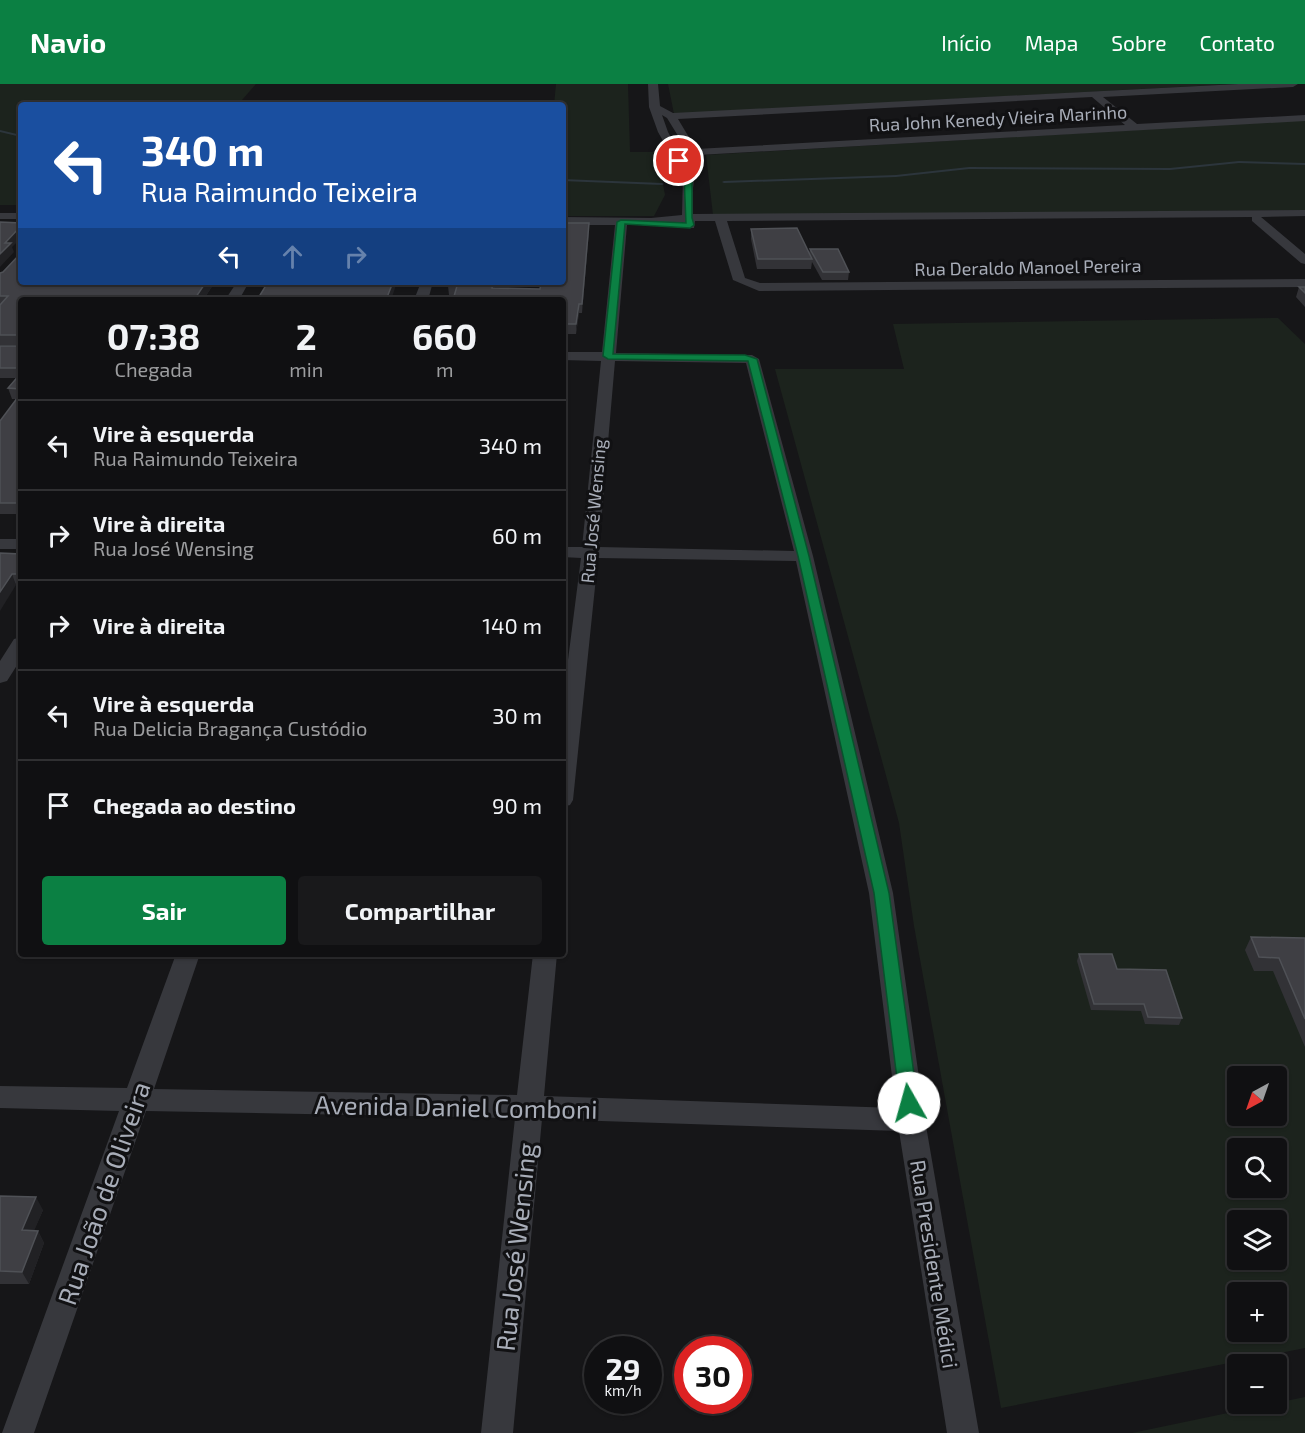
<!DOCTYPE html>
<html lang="pt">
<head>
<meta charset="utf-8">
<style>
  :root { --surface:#101012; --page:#19191b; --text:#f1f3f6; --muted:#9c9d9f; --line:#303032; --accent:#0b8043 }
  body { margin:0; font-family:"Exo 2",sans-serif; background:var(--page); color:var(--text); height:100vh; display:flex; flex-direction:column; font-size:22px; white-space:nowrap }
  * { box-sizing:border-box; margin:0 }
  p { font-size:20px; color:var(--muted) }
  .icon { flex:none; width:33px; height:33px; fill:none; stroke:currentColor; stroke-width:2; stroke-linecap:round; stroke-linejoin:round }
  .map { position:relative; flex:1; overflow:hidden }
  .details { position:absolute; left:18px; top:213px; width:548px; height:660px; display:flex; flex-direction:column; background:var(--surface); border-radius:6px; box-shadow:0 2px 4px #0004,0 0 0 2px var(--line) }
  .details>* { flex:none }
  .top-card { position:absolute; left:18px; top:18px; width:548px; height:183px; border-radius:6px; box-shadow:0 2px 4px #0004,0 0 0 2px var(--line); background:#1a4fa0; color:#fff; overflow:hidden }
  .needle { width:39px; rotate:220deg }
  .buttons { position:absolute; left:1227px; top:982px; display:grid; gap:12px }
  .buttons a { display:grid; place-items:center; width:60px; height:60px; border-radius:6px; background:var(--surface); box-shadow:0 2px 4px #0004,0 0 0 2px var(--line); font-size:30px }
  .speed { position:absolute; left:584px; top:1252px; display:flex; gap:12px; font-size:30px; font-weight:700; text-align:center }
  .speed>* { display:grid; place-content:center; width:78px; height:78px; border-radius:50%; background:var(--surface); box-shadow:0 2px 4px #0004,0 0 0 2px var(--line); line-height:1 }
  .speed small { font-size:15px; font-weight:400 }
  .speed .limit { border:9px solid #d22; background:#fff; color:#111 }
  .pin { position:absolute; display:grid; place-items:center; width:51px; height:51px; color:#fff; margin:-26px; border:3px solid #fff; border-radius:50%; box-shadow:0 2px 6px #0007 }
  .me { position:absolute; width:66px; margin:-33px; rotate:353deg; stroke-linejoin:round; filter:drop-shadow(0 0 4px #0008) }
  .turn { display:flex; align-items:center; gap:21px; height:126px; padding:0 24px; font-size:27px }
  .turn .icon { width:78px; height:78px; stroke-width:2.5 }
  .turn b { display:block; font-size:42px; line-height:51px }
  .lanes { display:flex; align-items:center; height:57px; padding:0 24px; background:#0003; justify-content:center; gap:30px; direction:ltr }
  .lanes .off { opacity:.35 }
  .eta { display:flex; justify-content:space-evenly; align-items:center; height:102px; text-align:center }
  .eta b { font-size:36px; font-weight:700; line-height:42px }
  .cta { display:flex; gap:12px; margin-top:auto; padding:12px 24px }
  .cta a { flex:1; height:69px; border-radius:6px; background:var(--accent); color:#fff; font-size:24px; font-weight:700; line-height:69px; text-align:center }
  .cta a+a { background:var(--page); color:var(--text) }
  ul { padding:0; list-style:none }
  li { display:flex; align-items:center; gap:18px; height:90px; padding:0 24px; border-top:2px solid var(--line) }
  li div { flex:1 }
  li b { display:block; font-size:22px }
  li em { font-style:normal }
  header { display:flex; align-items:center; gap:36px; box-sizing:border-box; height:84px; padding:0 30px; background:var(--accent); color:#fff }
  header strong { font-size:28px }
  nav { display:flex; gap:33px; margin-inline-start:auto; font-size:21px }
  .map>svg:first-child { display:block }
  .green { fill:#1c231d; fill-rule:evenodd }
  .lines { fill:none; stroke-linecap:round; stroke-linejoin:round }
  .stream { fill:#2c353c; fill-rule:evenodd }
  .minor { fill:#37383d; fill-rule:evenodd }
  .wall { fill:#323236 }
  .shaded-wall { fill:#212124 }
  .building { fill:#3f3f44; stroke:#4f5156; stroke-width:1.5 }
  .route { fill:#0b8043; stroke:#07532c; stroke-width:1.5 }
  .labels { text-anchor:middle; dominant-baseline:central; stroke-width:6; stroke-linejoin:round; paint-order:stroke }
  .far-street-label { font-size:18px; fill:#a8adb8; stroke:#111113 }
  .street-label { font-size:21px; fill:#a8adb8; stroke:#111113 }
  .near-street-label { font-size:26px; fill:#a8adb8; stroke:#111113 }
</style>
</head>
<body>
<header>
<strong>Navio</strong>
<nav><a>Início</a><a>Mapa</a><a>Sobre</a><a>Contato</a></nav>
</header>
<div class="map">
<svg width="1305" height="1349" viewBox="0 0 1305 1349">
  <rect width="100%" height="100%" fill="#161618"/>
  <path class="green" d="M0 0H256L242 16 322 18 320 21H21V121H0Z
    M556 0H628L630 68H657L665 111 654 132H563L562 21H554Z
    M668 0H1234L674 30Z
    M1305 36V126L713 131 706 71Z
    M1278 234 1305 260V1264L1001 1324 914 842 899 739 775 285H904L893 240ZM1238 993H1276V1032H1238ZM1238 1065H1276V1104H1238ZM1238 1137H1276V1176H1238ZM1238 1209H1276V1248H1238Z
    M1305 1313V1349H1132Z"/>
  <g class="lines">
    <path class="stream" d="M0 46 21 51V53L0 48Z
      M1239 77 1305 79V81L1239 79 1170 86 969 85 896 93 724 99 722 98 724 97 896 91 969 83 1170 84Z
      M562 95 662 99 664 100 662 101 562 97Z"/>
    <path class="minor" d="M648 0H658L660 22 673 29 1238 0H1298L1293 3 1103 13 1137 40 1305 31V37L698 71 693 104V130L1305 126V132L1261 133 1305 170V180L1301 179 1252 137V133L727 137 745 194 760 199 1305 195V203L759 207 733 196 715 137H695L694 144H686L683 138 627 141 616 269 752 271 759 275 813 472 893 809 925 1036 979 1349H947L899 1047 542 1035 513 1349H481L515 1034 146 1027 34 1349H2L119 1027 0 1024V1002L127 1004 176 870H200L154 1005 517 1011 533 870H557L544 1012 896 1024 869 809 796 477 598 474 573 716 570 721 562 723V623L581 474 562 473V463H582L601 277 562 276V268H602L615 141H562V133L651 134 682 131 683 92 658 48 649 23ZM1092 13 1125 41 696 65 678 35ZM662 31 667 34 688 68 685 79 668 48ZM615 277 746 279 794 467 599 463Z
      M0 129H21V135H0Z
      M237 198H249L239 216H225Z
      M421 198H433L428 216H414Z
      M0 455H21V465H0Z
      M21 553V575L7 597 0 599V577L14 555Z"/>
  </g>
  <path class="wall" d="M589 139V147L582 229H579L576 250H562V216L449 211 448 202 449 198H496L494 204 540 205Z
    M751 145 809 169 810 165 849 188 848 196H822L812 178 811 185H757L751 155Z
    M0 189 215 198 203 216H21V430H0V337L16 315H12L8 304 16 294H0V262H19V261H0Z
    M1299 203H1305V223L1296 213Z
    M0 469 21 470V501H16Z
    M1251 853 1305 854V963L1273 887H1254L1245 866Z
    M1079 870 1117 885 1182 934 1179 941 1145 940 1141 927 1091 926 1077 877Z
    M0 1112 43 1126 34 1146 38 1147 44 1159 29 1200H0Z"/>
  <path class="shaded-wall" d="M589 139V147L582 229V220Z
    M21 142V154L12 163 14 168 0 183V170L5 159Z
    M206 198H215L203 216H194Z
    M393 198H397L391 216H386Z
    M493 198H496L492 213V204Z
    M579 220V229L576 250V240Z
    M12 490 16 501 0 527V508Z
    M36 1113 43 1126 29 1159 22 1146Z
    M38 1147 44 1159 29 1200 22 1188Z"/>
  <path class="building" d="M0 138 21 139V142L5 159H11L0 170Z
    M562 139H589L582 220H579L576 240H562V216H453L457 202H448L449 198H493L492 204 540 205 541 198H562Z
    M797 144 812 175H758L751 145Z
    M20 159 21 198H206L194 216H21V284H0V262H19V251H0V221L8 212H0V189L3 188 20 170Z
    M810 165H838L849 188H823Z
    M268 198H393L386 216H257Z
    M1299 203H1305V209Z
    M21 289V305L8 304Z
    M21 309V419H0V337Z
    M0 469 21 470V490H12L0 508Z
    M1251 853 1305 854V935L1279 874 1259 873Z
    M1079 870H1112L1117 885 1166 886 1182 934 1148 933 1144 920H1094Z
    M0 1112 36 1113 22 1146 38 1147 22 1188 0 1187Z"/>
  <path class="route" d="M677 76H682L692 91V134L694 141 690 144 625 140 613 270 745 271 757 275 809 472 889 809 918 1019 915 1024 909 1027 903 1024 900 1019 874 809 798 472 748 277 608 275 603 272 617 138 621 136 686 139 684 91Z"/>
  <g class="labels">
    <g class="far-street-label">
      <text transform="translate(998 34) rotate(-3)">Rua John Kenedy Vieira Marinho</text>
      <text transform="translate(1028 183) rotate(-1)">Rua Deraldo Manoel Pereira</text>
      <text transform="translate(593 427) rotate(-85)">Rua José Wensing</text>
    </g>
    <g class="street-label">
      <text transform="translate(935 1180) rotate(81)">Rua Presidente Médici</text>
    </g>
    <g class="near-street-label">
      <text transform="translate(456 1022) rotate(1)">Avenida Daniel Comboni</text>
      <text transform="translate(103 1109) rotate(-71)">Rua João de Oliveira</text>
      <text transform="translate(515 1163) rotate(-84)">Rua José Wensing</text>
    </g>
  </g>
</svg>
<div class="buttons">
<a><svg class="needle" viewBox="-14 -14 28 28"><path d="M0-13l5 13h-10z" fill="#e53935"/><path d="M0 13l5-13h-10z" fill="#9c9d9f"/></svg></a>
<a><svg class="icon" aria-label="search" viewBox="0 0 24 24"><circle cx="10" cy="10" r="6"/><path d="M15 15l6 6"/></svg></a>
<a><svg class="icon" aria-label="layers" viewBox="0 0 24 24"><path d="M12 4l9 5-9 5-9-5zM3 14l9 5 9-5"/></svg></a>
<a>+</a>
<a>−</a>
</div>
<div class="speed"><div>29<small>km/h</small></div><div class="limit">30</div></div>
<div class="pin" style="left:679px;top:77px;background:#d93025"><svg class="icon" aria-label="arrive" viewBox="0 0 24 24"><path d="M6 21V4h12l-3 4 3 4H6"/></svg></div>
<svg class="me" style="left:909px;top:1019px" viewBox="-20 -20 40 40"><circle r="19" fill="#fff"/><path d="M0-13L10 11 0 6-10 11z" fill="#0b8043"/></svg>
<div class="top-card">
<div class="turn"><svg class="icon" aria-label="left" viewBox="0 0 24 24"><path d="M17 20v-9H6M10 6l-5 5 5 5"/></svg><div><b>340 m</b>Rua Raimundo Teixeira</div></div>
<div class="lanes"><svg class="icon" aria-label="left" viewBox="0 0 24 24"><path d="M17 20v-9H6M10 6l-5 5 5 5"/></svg><svg class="icon off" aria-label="ahead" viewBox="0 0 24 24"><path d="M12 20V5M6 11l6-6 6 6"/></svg><svg class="icon off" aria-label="right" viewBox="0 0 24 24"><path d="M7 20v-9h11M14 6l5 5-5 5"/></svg></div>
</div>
<section class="details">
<div class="eta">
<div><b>07:38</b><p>Chegada</p></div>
<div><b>2</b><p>min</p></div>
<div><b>660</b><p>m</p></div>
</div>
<ul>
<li><svg class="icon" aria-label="left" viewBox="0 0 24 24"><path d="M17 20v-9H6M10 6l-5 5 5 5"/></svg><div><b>Vire à esquerda</b><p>Rua Raimundo Teixeira</p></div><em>340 m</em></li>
<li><svg class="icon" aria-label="right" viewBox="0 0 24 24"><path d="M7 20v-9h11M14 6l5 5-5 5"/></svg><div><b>Vire à direita</b><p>Rua José Wensing</p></div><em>60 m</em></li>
<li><svg class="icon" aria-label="right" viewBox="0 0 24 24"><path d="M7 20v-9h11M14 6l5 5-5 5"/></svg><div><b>Vire à direita</b></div><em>140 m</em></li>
<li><svg class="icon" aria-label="left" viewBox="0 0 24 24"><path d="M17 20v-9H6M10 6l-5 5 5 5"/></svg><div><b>Vire à esquerda</b><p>Rua Delicia Bragança Custódio</p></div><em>30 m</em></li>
<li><svg class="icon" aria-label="arrive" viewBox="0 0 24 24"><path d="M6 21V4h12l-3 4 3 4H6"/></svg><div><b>Chegada ao destino</b></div><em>90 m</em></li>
</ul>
<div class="cta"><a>Sair</a><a>Compartilhar</a></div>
</section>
</div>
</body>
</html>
